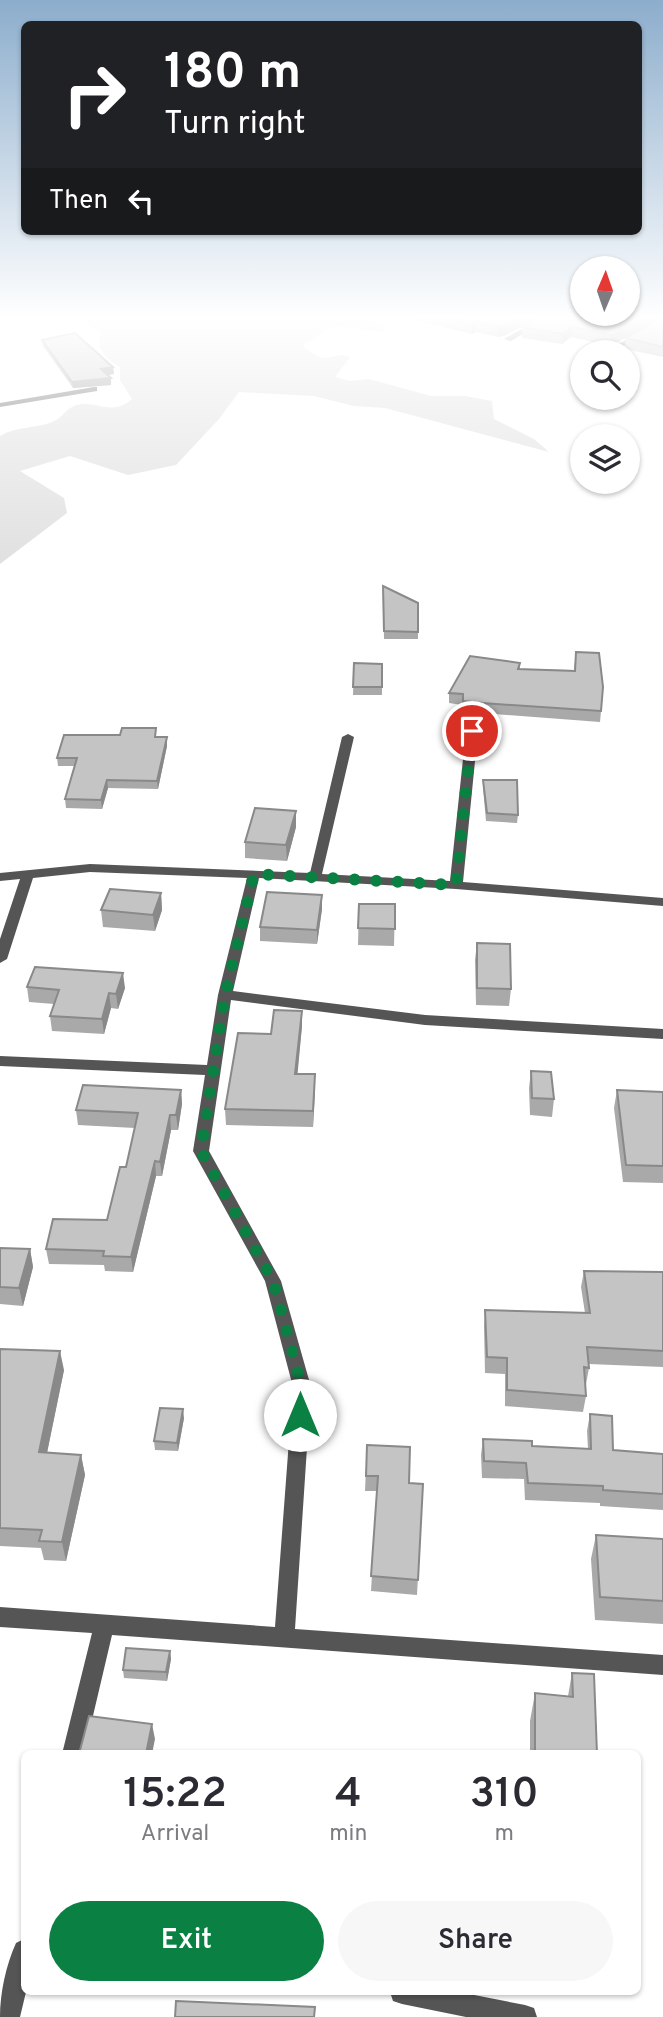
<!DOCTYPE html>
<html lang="en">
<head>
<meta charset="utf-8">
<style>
  :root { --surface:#fff; --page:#f7f7f7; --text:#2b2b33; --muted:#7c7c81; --accent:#0b8043 }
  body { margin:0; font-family:Overpass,sans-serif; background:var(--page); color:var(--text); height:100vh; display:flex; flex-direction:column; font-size:26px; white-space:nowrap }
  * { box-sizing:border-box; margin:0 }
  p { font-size:23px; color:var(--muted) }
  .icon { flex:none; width:38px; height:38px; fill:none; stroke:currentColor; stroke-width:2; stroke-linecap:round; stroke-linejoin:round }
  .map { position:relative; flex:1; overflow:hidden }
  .drawer { position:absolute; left:21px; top:1750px; width:620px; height:245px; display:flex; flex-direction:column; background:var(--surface); border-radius:10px; box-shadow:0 2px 5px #0004 }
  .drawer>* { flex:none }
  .top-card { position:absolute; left:21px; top:21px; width:621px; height:214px; border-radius:10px; box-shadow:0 2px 5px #0004; background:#202124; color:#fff; overflow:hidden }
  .needle { width:46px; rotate:2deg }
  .buttons { position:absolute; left:570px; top:256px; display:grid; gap:14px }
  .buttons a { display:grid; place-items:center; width:70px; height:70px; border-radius:50%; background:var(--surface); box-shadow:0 2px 5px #0004; font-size:35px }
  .pin { position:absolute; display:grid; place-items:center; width:60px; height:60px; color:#fff; margin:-30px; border:4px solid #fff; border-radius:50%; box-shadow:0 2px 7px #0007 }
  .me { position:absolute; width:77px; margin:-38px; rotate:0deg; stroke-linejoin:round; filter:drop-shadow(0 0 5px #0008) }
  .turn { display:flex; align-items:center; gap:24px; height:147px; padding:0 28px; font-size:32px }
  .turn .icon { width:91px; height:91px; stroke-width:2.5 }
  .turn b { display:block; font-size:49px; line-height:60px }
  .then { display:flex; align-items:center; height:66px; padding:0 28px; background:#0003; gap:14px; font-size:26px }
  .eta { display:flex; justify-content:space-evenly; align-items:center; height:119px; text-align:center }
  .eta b { font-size:42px; font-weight:600; line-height:49px }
  .button { display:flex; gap:14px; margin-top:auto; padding:14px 28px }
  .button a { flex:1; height:80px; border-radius:42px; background:var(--accent); color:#fff; font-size:28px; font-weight:600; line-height:80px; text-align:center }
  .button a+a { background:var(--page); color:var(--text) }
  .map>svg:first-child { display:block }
  .green { fill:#dcdcdc }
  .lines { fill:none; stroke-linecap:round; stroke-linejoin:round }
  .minor { fill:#555; fill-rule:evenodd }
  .wall { fill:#a9a9a9 }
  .shaded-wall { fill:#898989 }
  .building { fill:#c4c4c4; stroke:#898989; stroke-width:2 }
  .route { stroke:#0b8043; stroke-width:12; stroke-dasharray:0 21.6 }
</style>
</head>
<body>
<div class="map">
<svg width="663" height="2017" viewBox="0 0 663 2017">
  <rect width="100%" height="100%" fill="#fff"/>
  <path class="green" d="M77 317H365L385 327V332L335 326C323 329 316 340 304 344L303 347C309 351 319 359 326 358 336 357 340 353 350 357L335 377 350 381 369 379 431 396H465L492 401 494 419 534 439 549 452 385 408 354 406 314 396 239 392 219 419 176 465 128 475 70 456 20 471 64 498 67 513 0 564V436C17 426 34 429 52 422 61 419 66 409 74 406 94 398 111 418 132 399L120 380V367C106 359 95 350 101 333Z"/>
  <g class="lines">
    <path class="minor" d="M543 317H551L511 341 504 339Z
      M663 318V323L614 352H605Z
      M94 387H97V391L0 407V403Z
      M472 728 478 731 463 882 663 898V906L456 889 259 878 233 991 425 1015 663 1029V1039L425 1025 231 1000 209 1151 281 1281 311 1387 295 1629 663 1655V1675L112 1635 84 1754H62L92 1633 0 1627V1607L275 1627 293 1387 265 1281 193 1151 205 1075 0 1066V1056L207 1065 218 995 247 878 90 872 33 878 7 959 0 963V939L20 879 0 881V873L90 864 310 873 342 737 348 734 354 737 322 874 450 881 466 731Z
      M24 1939 26 1992 20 2017H0C0 1993 6 1965 16 1943Z
      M390 1992H459L525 2005 534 2008 537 2017H466L402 2004 393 2001Z"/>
  </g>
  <path class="wall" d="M403 317H538L506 335 498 337 476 332 472 334Z
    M661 317 611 346 571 337 562 344 522 338V327Z
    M663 317V357L625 349 626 338Z
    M42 340 113 367 114 374 107 375 111 378V385L73 388 43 346Z
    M383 586 418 603V639H384Z
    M576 652 601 711 600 722 481 713 462 711V705L449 703V693L520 663V669L574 670Z
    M354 663 382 664V695H353Z
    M157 737 167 746 158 789 108 788 102 809 66 808 65 799 75 766H58L57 758Z
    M483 780 518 815 517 823 486 821 483 788Z
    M296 811V827L287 861 245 858V842Z
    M161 893 162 910 155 931 103 927 101 910Z
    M322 895V909L317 944 260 941V927Z
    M359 904H395L394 946 358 945Z
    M477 943 511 989 509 1006 476 1005 475 960Z
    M27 987 125 988 118 1009 111 1008 104 1034 52 1031 50 1016 54 1004 29 1002Z
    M302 1026 297 1074H315L313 1127 226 1125 225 1109 271 1034Z
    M531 1071 554 1099 552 1117 530 1115 529 1088Z
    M181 1090 182 1104 178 1130H171L162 1176H156L133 1272 105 1271 104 1265 49 1264 46 1249 107 1220 126 1167 135 1128 78 1125 76 1110Z
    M617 1090 663 1092V1183L623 1182 614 1108Z
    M0 1248 30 1249 33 1267 23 1306 0 1304Z
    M584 1271 663 1272V1367L589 1364V1368L586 1384H585L586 1396 583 1412 505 1406V1374L485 1373 484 1326 485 1310 585 1313 581 1287Z
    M0 1349 64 1370 47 1453 81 1455 85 1475 66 1561 44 1560 41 1548 0 1546Z
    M590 1414 613 1450 663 1454V1510L600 1506V1503L525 1500 524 1479 482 1478 481 1455 483 1439 532 1446 588 1449 587 1431Z
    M184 1418 178 1451 155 1450 154 1441Z
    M367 1445 409 1483 423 1484 417 1595 371 1591 377 1491H365Z
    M596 1535 663 1539V1624L595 1620 591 1559Z
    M170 1651 171 1659 167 1681 124 1678 123 1670Z
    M572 1673 597 1754H530V1721L535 1693 568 1696Z"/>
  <path class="shaded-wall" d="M521 317H538L506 335 498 337V326Z
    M645 317H661L611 346 612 335Z
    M476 322V332L472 334V324Z
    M572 327 571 337 562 344 563 334Z
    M113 367 114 374 102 376 101 369Z
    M111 378V385L73 388 72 382Z
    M167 737V746L158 789 157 781Z
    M107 780 108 788 102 809 101 800Z
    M296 811V827L287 861 286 845Z
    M161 893 162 910 155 931 153 915Z
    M322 895V909L317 944V930Z
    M123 973 125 988 118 1009 116 994Z
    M109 993 111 1008 104 1034 102 1019Z
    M302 1011V1026L296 1090 295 1074Z
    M315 1074V1090L313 1127V1111Z
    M181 1090 182 1104 178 1130 176 1115Z
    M170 1115 171 1130 162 1176 160 1162Z
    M155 1161 156 1176 133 1272 131 1257Z
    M30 1249 33 1267 23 1306 19 1288Z
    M60 1351 64 1370 43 1472 39 1452Z
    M183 1409 184 1418 178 1451 177 1443Z
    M81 1455 85 1475 66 1561 62 1542Z
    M170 1651 171 1659 167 1681 166 1672Z
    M152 1724 155 1739 152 1754H146Z"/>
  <path class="building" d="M444 317H521L506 325 498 326 476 322 472 324Z
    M540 317H645L612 335 572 327 563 334 522 327Z
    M663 317V347L626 338Z
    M75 333 113 367 101 369 111 378 72 382 42 340Z
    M383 586 418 603V632L384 631Z
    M576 652 599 653 603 687 601 711 482 703 463 701V694L449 693 470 656 520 663 518 669 575 671Z
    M354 663 382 664V687H353Z
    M122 728H156L155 737H167L157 781 107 780 101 800 65 799 77 758H57L64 735H120Z
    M483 780H517L518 815 487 813Z
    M255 808 296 811 286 845 245 842Z
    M110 889 161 893 153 915 101 910Z
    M267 892 322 895 317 930 260 927Z
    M359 904H395V929L358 928Z
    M477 943 510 944 511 989 477 988Z
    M35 967 123 973 116 994 109 993 102 1019 50 1016 59 990 27 987Z
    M274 1010 302 1011 295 1074H315L313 1111 225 1109 238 1033 271 1034Z
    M531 1071 551 1072 554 1099 532 1098Z
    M83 1085 181 1090 176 1115H170L160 1162 155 1161 131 1257 103 1256 104 1251 46 1249 53 1219 107 1220 120 1167H126L138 1113 76 1110Z
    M617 1090 663 1092V1166L626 1165Z
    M0 1248 30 1249 19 1288 0 1287Z
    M584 1271 663 1272V1351L587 1347 589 1368 584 1367 586 1396 507 1390V1358L487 1357 485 1310 590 1313Z
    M0 1349 60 1351 39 1452 81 1455 62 1542 39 1541 42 1530 0 1528Z
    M160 1408 183 1409 177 1443 154 1441Z
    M590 1414 612 1416 613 1450 663 1454V1494L603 1490V1486L528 1483 526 1463 484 1461 483 1439 532 1441V1446L591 1449Z
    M367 1445 410 1447 409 1483 423 1484 418 1580 371 1576 378 1476H366Z
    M596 1535 663 1539V1601L600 1597Z
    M126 1648 170 1651 166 1672 123 1670Z
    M572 1673 594 1674 597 1754H535V1693L573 1697Z
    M89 1716 152 1724 146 1754H79Z
    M176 2001 315 2007 314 2017H175Z"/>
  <linearGradient id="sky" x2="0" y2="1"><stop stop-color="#8cadcc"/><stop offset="0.53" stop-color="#fff"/><stop offset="1" stop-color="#fff" stop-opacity="0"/></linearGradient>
  <rect width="663" height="599" fill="url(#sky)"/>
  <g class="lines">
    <path class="route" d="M300 1415 302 1387 273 1281 201 1151 225 995 254 874 456 885 472 731"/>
  </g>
</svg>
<div class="buttons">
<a><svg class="needle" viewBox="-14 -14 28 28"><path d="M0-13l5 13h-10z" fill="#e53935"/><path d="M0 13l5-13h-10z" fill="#7c7c81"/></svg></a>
<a><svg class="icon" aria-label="search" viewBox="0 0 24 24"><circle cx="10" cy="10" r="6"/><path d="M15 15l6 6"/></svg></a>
<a><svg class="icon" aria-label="layers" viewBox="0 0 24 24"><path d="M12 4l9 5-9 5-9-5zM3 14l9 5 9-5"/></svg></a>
</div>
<div class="pin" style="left:472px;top:731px;background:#d93025"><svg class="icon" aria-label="arrive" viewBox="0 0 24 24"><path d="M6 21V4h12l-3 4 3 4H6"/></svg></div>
<svg class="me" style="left:300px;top:1415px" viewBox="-20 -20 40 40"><circle r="19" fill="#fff"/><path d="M0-13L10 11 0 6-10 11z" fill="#0b8043"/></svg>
<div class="top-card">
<div class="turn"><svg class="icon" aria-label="right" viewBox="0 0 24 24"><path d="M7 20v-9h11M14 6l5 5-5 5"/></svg><div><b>180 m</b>Turn right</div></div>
<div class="then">Then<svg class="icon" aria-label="left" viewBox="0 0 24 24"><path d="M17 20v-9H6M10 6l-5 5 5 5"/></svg></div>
</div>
<section class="drawer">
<div class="eta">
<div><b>15:22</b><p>Arrival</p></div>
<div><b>4</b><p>min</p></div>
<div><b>310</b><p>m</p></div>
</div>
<div class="button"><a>Exit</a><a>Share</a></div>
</section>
</div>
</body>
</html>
